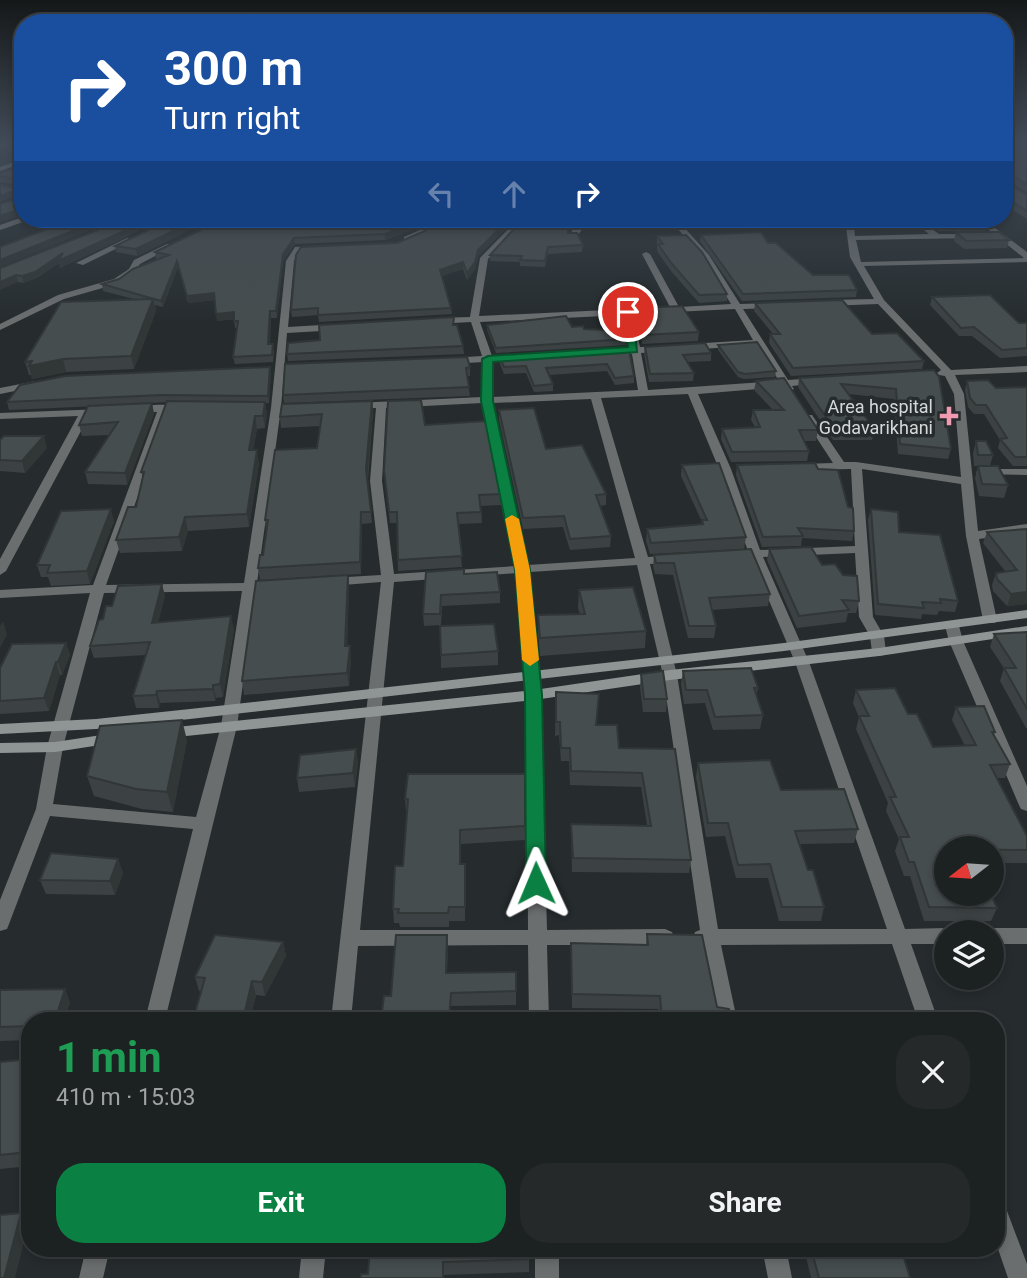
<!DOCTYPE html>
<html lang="en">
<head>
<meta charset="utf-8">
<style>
  :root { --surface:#1c2122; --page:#25292a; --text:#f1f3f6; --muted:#a0a3a5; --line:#3a3e40; --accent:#0b8043 }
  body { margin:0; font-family:Roboto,sans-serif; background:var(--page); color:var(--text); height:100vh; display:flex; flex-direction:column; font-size:26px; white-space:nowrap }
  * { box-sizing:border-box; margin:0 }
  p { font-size:23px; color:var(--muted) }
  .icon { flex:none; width:38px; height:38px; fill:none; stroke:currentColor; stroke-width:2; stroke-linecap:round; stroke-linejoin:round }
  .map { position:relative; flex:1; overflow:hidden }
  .drawer { position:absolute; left:21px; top:1012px; width:984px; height:245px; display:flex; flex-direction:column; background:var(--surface); border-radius:28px; box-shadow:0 4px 10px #0003,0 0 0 2px var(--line) }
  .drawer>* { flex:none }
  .guide { position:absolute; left:14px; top:14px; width:999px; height:214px; border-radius:28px; box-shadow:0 4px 10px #0003,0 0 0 2px var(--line); background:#1a4fa0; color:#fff; overflow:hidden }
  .needle { width:46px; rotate:253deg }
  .fabs { position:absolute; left:934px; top:836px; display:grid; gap:14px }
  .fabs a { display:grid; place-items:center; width:70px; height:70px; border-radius:50%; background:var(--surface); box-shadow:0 4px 10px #0003,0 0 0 2px var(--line); font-size:35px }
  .pin { position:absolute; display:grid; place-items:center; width:60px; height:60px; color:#fff; margin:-30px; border:4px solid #fff; border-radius:50%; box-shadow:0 2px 7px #0007 }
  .me { position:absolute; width:77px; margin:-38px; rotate:359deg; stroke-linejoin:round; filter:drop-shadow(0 0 5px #0008) }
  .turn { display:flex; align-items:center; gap:24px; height:147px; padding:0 35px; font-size:32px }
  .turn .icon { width:91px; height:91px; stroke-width:2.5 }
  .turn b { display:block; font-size:49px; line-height:60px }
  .lanes { display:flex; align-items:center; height:66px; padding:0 35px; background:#0003; justify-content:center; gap:35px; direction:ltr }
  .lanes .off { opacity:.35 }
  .round { display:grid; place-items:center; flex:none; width:74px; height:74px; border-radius:28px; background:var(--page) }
  .summary { display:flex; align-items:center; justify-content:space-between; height:119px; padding:0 35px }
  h1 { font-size:42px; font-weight:700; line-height:52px; color:#1e9e55 }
  .cta { display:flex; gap:14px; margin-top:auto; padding:14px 35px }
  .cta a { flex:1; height:80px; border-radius:28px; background:var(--accent); color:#fff; font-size:28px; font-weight:700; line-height:80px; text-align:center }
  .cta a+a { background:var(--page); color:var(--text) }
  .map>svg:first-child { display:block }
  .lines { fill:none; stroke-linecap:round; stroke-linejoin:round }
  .street { fill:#6b6e6f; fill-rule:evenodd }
  .secondary { fill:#8f9495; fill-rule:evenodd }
  .wall { fill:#3c4243 }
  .shaded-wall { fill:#313637 }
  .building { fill:#464d4e; stroke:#313637; stroke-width:2 }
  .route { fill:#0b8043; stroke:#07532c; stroke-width:2 }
  .slow { fill:#f59e0b }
  .poi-dot { fill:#f29aaf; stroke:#262c2e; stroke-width:2.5 }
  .labels { text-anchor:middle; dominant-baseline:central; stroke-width:7; stroke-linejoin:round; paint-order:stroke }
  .far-poi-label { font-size:18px; fill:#d4d8d9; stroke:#262c2e; text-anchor:end }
</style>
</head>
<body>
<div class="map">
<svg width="1027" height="1278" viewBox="0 0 1027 1278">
  <rect width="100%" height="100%" fill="#262c2e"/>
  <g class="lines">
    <path class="street" d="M13 143 12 144 0 148V144Z
      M0 184 23 189V193L0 188Z
      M23 217 27 219 26 221 0 230V225Z
      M174 219H186L212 227 208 229Z
      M428 219H436L426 234 404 241V237L420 230Z
      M518 219H526L488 259 479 316 670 307 642 254 646 252 650 254 679 307 731 304 703 258 677 228 630 221 626 219 676 223 677 219H685L683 226 709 255 740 304 775 303 776 305 772 308 743 309 788 380 816 378 821 381 820 383 792 386 794 389 789 392 783 387 698 394 731 469 760 550 855 546 851 469 801 470 795 467 801 464 833 463 803 417 804 415H812L844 462H856L961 477 954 394 945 376 939 375 937 373 941 370 878 304 827 306 823 303 827 300 874 299 850 257 846 227 841 219H849L854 227 855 236 929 234 910 219H918L939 234H972L976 236 972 238 856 240 861 262 1024 258 975 219H983L1027 252V262L864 266 884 300 951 370 1027 366V372L955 375 964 394 978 531 1027 524V532L979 539 997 620 995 623H985L983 620 966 536 961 484 862 469 873 617 884 636 886 652 884 655 879 656 872 652 870 636 859 617 855 553 763 557 809 662 905 929 947 928 955 933H947V944H911L938 1020H918L892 944 721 945 737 1020H717L702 945 695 942 693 937 695 932 700 930 663 675 637 565 530 572 541 695 547 930 665 929 672 932 674 937 672 942 665 945H547L549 1020H529L528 945 358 946 351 1020H331L381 582 330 586 323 582 330 578 381 575 370 481 376 408 355 409 350 406 355 403 482 397 483 362 451 364 446 361 451 358 482 356 471 322 435 324 430 321 435 318 470 317 480 258ZM735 309 753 340 689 344 684 347 689 350 757 345 779 381 648 390 641 353 662 352 667 349 662 346 640 347 633 314ZM624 315 630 348 612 349 607 352 612 355 632 354 638 390 492 397 493 361 518 360 523 357 518 354 492 356 480 322ZM688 394 719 469 748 551H735L729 555 735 559 751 558 795 662 887 929H718L677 675 650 564 673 563 679 559 673 555 648 557 601 398ZM591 399 635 558 528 565 493 403ZM482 403 516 566 394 574 382 481 386 408ZM517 573 527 695 528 930H360L394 582Z
      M583 219H591L576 237H570V233Z
      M127 238 134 240 83 265 76 263Z
      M167 244 174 246 140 264 135 272 120 283 64 299 0 330V324L58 295 114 279 129 269 134 260Z
      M318 246H321V250L300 251 294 261 288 327 338 324 343 327 338 330 287 333 281 408 257 583 264 587 256 591 237 726 165 1020H145L193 829 50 816 9 924 7 929 0 931V900L36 809 47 747 90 593 0 598V590L93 585 157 412 134 413 129 410C137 404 181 403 189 408L184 411 168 412 106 585 244 583 271 408 286 261 295 247ZM242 591 221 726 196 817 53 804 63 747 104 593Z
      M36 381 41 384 40 386 0 394V388Z
      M104 409 108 410V414L89 416 6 571 0 575V559L78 416 0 419V413Z
      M982 469H1027V475L978 474 976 472Z
      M952 622 959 626 963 641 1027 786V811L1021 809 1019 805 949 641 945 626Z
      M992 928H1027V944H992V933H984Z
      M996 1200 1004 1203 1007 1211 1027 1264V1278H1008L996 1243Z
      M86 1248H110L103 1278H79Z
      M302 1248H326L323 1278H299Z
      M535 1248H559V1278H535Z
      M762 1248H786L792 1278H768Z"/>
    <path class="secondary" d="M23 159V163L0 171V167Z
      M1027 610V618L784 651 190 719 96 729 0 734V724L96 719 190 709 784 643Z
      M1027 626V634L879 656 670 680 534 700 167 738 162 737 159 733 162 729 167 728 534 690 670 670 879 648Z
      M115 733 120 734 123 738 120 742 55 752 0 753V743L55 742Z"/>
  </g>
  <path class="wall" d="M1004 144 1027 148V193L1005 178Z
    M23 166V186L0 182V173Z
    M1004 182 1027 195V219L1004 205Z
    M126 219H164L60 268 59 263 37 278 23 283 18 282 0 268Z
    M230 219 415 229 385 240 295 244 283 261 277 318H271L270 344 274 351 273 362 235 364 233 357 237 328H235L234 319 217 321 215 300 188 303 178 267 163 307 155 305 156 311 134 369 66 372 32 379 31 375H29L25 362 134 299 103 291 102 284 119 279 158 259H156L155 252Z
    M433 219H516L478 256 475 269 467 280 463 269 442 276 451 308 452 314 319 322 318 315 292 317 291 310 397 243 427 230Z
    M920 219H977L986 226 985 231H939Z
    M204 223 137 256 116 252 115 246Z
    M568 232 583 245 582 252 548 254 545 267 520 266V262L490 261V255Z
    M956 232 1009 240 1007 248 964 249 954 241Z
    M701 235 768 243 813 275 857 290 856 297 742 301 700 241Z
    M657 236 727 294V301L699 303 671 271 657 251Z
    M932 297 1019 323H1027V356L1000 358 972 336H959L930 305Z
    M755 303 872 334 924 361 922 369 791 376 769 343 770 334H773L754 311Z
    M638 308 699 332 698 341 642 344 641 337V328H643L637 316Z
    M455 325 463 346 464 354 288 361 287 354 320 340Z
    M487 325 572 327 627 339V345L496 353 487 330Z
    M718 345 776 371 775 377 744 379 738 377 718 350Z
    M645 347 711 353V361L687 362 694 373 693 381 649 382 644 354Z
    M629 349 634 376V383L615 385 607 371 549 375 553 384V391L534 392 526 373 504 374 500 364V357Z
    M270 367 271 374 269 403H265L267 415 265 428 257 429 253 450 259 463 249 527 188 531 182 551 120 553 116 540 136 507 143 478 141 472 167 402 152 403 154 414 127 485 88 484 85 472 110 435 82 436 79 425 98 406 9 410 7 402Z
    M470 367V376H467L470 396 284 403 283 395Z
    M934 370 951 449 948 459 898 454 894 399 849 394 875 430 872 440H833L798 387 799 378Z
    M756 381 818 430 816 441H804L809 451 807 461 731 462 721 439 722 429 755 427 751 420 753 410H773L754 390Z
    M967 381 996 388 1027 387V466H1013L998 448 1000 440 984 414H974L968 407 965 390Z
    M372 401 373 412 368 479 372 523 362 524 361 574 260 580 258 568 263 555 266 530 265 520 317 448 320 426 281 428 280 417Z
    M499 410 546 449 606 494V505L600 506 611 536 610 547 570 550 563 527 523 529 499 420Z
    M0 440 47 448 25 473 0 471Z
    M976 441 993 455 990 466 1008 485 1004 498 979 496 975 478 978 466H974L973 453Z
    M682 465 746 537 744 549 650 554 646 541 647 529 701 524 702 522 681 476Z
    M737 465 854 531 852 541 802 538 801 546 762 547 736 475Z
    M384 470 501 494V505L481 506 482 523 458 524 462 567 398 571 397 523H390Z
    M871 509 899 532 958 601 955 612 939 611 937 615 922 614 921 619 875 615 868 520Z
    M114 521 90 584 51 586 48 577H41L37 565Z
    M1027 529V604L1007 606 993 591 992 585 996 573 1005 571 983 543 987 532Z
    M769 549 822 565 859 601 856 613H848L846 622 797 628 767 560Z
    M654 555 770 594 768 606 712 610 716 626 714 638H688L673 575 655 574 653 566Z
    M426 572 464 574 500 592V603L442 606 441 625 424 626 423 614Z
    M348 575 349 588 347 646 351 659 349 686 244 695 242 681Z
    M579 590 646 631 645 648 540 656 538 632V615L580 614 578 608Z
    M165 596 158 622 234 629 223 697 216 698 215 701 160 703 159 708H136L133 696 146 655 94 658 90 646 103 619 112 606Z
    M1027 632V728H1026L1000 681 1004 668 990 647 994 634Z
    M66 643 70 655 62 675H60L49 711 0 714V668Z
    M498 651V665L441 668V655Z
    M683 671 758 688 756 696 763 715 760 729 713 730 705 703 684 704 681 684Z
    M641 674 667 699 666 712H643L640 687Z
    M856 690 908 714 933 747 965 746 952 720 956 707 995 732 994 735 1010 764 1005 778H997L1027 836V863H992V849H947L997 908 991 921H924L910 876H904L895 851 899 839 886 811 888 803 856 729 859 717 853 703Z
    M556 692 597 725 619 748 675 749 691 860 689 873 572 872 571 824 647 825 641 787 570 785 569 761H561L559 735 555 736Z
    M187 740 173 812 142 809 94 796 87 776Z
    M356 749 358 763 355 787 299 792 297 778Z
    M698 763 781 790 858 829 854 843 800 844 808 870 824 907 821 921H779L768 878H736L725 836 706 837 696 777Z
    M525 774V840L461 844 460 864H465V921H449V927H400L399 923H394L393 909 403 866 407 812H406L405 799Z
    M118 859 123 873 115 895 46 894 40 880Z
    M647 934 717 1007 731 1020H659L658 1009 572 1008 571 943 646 945Z
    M283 942 286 956 265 996 256 995 250 1020H193L201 991H199L195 977Z
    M448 948 447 973 516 972V1005L451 1006 391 996Z
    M65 989 70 1003 30 1020V1040L0 1041V990Z
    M30 1059V1166L0 1169V1062Z
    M370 1248 529 1259V1272L444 1275V1278H361L368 1274Z
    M804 1248H901L910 1278H811Z"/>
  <path class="shaded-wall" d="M19 189 20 195 0 202V196Z
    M23 208V215L0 222V216Z
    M47 219H66L49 226Z
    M102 219H119L0 267V260Z
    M150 219H164L60 268 59 263 37 278 23 283 22 276 63 253Z
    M198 219H226L204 223 137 256 136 249Z
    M418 219H425L415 229 385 240V234Z
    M509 219H516L478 256 475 269 467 280V273L478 250Z
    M575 219H580L567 233 568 227Z
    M294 238 295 244 283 261 277 318 276 311 283 254Z
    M177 261 178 267 163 307 161 301Z
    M463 262V269L440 277V270Z
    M16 275 18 282 0 290V282Z
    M214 293 215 300 188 303 187 296Z
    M153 299 156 311 134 369 131 356Z
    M270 311 271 318 269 352 268 344Z
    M234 312 235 319 217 321 216 314Z
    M63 359 66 372 32 379 29 366Z
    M270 367 271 374 269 403 268 396Z
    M372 401 373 412 367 481 366 469Z
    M265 402 267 415 265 428 263 416Z
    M152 403 154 414 127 485 125 473Z
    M255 416 257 429 251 463 249 450Z
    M44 436 47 448 25 473 22 461Z
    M257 450 259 463 249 527 247 514Z
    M111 509 114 521 90 584 87 571Z
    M361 512 362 524 361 574 360 562Z
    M185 517 188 531 182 551 179 537Z
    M348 575 349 588 347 659 345 646Z
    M162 584 165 596 155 635 152 623Z
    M1027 592V604L1007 606 1011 594Z
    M231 616 234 629 223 697 220 684Z
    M3 621 7 635 0 648V626Z
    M66 643 70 655 62 675 58 662Z
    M350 646 351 659 349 686 347 673Z
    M56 662 60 675 49 711 44 698Z
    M213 685 216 698 215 701 213 689Z
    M157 691 160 703 159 708 156 695Z
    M182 720 187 740 173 812 167 792Z
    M356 749 358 763 355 787 353 773Z
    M118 859 123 873 115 895 110 881Z
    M447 935 448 948 446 986V973Z
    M283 942 286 956 265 996 262 982Z
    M252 981 256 995 250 1020H243Z
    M65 989 70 1003 65 1020H55Z
    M451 993V1020H449Z
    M21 1213 28 1226 15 1278H4Z"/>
  <path class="building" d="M1004 144H1020L1027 148V185L1007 171 1004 172Z
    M23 166V188L22 181 0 176V173Z
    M1004 182 1027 195V211L1004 197Z
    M0 185 19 189 0 196Z
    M23 197V208L0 216V204Z
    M73 219H102L0 260V247Z
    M126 219H150L58 261 63 253 35 272 22 276 16 275 0 282V268Z
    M171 219H198L136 249 115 246Z
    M230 219H418L415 223 385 234 294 238 283 254 276 311H270L268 344H273L272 355 233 357 238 321H234V312L216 314 214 293 187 296 177 261 161 301 102 284 119 279 133 269 169 255 155 252 211 225Z
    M433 219H509L478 250 475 262 467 273 463 262 440 270 451 308 318 315V308L291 310 296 255 301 247 397 243 427 230Z
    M523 219H575L568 227V233H577L583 245 548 247 545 261 520 260 522 256 490 255Z
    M928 219H977L986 226 940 227Z
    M761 232 768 243H776L813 275H849L857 290 743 294 701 235Z
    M956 232H999L1009 240 966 241Z
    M686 235 702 252 727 294 699 295 672 264 658 244H663L657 236Z
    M990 295 1019 323H1027V348L1002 350 974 327 961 328 932 297Z
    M153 299 131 356 63 359 29 366 32 361 25 362 61 302Z
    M842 300 872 334 897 333 924 361 793 368 770 334H780L755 303Z
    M682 306 699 332 643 335 641 328H648L638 308Z
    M566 316 572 327 583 326 584 329 626 331 627 339 496 348 487 325Z
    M454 317 453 325H457L463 346 287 354 288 343 320 340 319 325Z
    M757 342 776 371 745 374 738 372 718 345Z
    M705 343 711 353 683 355 694 373 650 374 645 347Z
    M629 349 634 376 615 378 607 364 546 368 553 384 534 386 526 366 504 367 500 357Z
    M467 357 470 367 466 368 469 387 283 395 285 364Z
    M270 367 268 396 162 395 7 402 20 385 65 376Z
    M934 370 939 377 951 449 900 444 896 389 841 384 875 430H835L799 378Z
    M784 378 818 430H799L809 451 732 452 722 429 760 427 753 410H784L756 381Z
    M988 380 996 388 1027 387V457H1015L1000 439 1007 438 986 405H976L970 398 967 381Z
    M421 400 425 425 486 421 501 494 479 495 481 512 457 513 462 556 398 560 397 512H389L384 470 388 401Z
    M167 401 265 402 263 416H255L249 450H257L247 514 185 517 179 537 116 540 128 507H136L144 472H141Z
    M372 401 366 469 371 512H361L360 562 258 568 260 555H263L268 520H265L275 450 317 448 322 414 280 417 282 404Z
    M152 403 125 473 85 472 118 422 79 425 88 406Z
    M534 408 546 449 582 445 606 494 596 495 611 536 570 539 564 516 523 518 499 410Z
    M4 436H44L22 461 0 460V440Z
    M976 441H986L993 455H978Z
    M719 463 746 537 651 543 647 529 703 524 702 520H707L682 465Z
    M815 463 818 469 838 470 848 507 853 508 854 531 798 528 803 536 763 537 737 465Z
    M978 466H998L1008 485 982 484Z
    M111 509 87 571 47 573 50 565H37L61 511Z
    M871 509 898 512 899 532 940 535 958 601 940 599 941 603 922 602 924 608 878 604Z
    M1027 529V592L1011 594 997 579 996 573 1017 570 987 532Z
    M811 547 822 565 835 564 843 575 857 576 859 601 842 600 849 610 799 616 769 549Z
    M751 549 770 594 709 598 716 626H689L674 563H656L654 555Z
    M464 569V574L497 572 500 592 441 595 440 614H423L426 572Z
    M348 575 345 646H350L347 673 242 681 256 581Z
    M162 584 152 623 231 616 220 684 213 685V689L157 691 156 695 133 696 150 642 90 646 99 620 103 619 106 606H112L118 586Z
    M633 587 646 631 540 638 538 615 585 614 579 590Z
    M494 624 498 651 441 655 440 626Z
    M1027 632V709L1004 668H1016L994 634Z
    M66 643 58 662H56L44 698 0 701V668L12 644Z
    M751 668 758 688H754L763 715 715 717 707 690H686L683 671Z
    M663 671 667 699H644L641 674Z
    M895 688 908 714H917L933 747 976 745 956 707 984 706 995 732H992L1010 764 990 765 1027 836V850L947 849V894H991L997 908 929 907 914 862H909L900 837H909L890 797H896L859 716H869L856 690Z
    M556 692 599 694 596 725H617L619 748 675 749 691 860 573 858 571 824 651 826 642 773 571 771 570 748H561L560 722H556Z
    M182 720 167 792 136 789 87 776 100 726Z
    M356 749 353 773 297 778 300 755Z
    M770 760 781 790 844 789 858 829 795 831 808 870H813L824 907H782L770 864 738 865 728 823H708L698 763Z
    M408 774H525V826L460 830V864H465V907H449L448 913H398L399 909H393L395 866H403L408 799H405Z
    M51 853 118 859 110 881 40 880Z
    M647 934 702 935 717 1007 729 1009 731 1020H662L660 996 572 994 571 943 648 945Z
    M215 935 283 942 262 982 252 981 243 1020H193L205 978 195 977Z
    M396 935H447L446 973 516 972V991L451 993 449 1020H381L384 996H391Z
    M65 989 55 1020H30V1026L0 1027V990Z
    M30 1059V1144L28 1152 0 1155V1062Z
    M21 1213 4 1278H0V1215Z
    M370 1248H528L529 1259 443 1262V1278H361V1274H368Z
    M811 1248H901L910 1278H819Z"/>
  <linearGradient id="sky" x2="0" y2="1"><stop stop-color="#151819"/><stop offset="0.44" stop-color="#414b57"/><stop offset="1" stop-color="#414b57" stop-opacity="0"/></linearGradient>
  <rect width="1027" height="322" fill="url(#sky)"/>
  <path class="route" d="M628 308 633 312 637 352 493 362V401L530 570 542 695 546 883 543 889 536 891 529 889 526 883 525 695 515 570 481 401 482 359 488 356 628 347 622 312Z"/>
  <path class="slow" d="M512 515 519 519 530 570 539 660 530 666 522 660 515 570 505 519Z"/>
  <path class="poi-dot" d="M945.5 405.5h7v7h7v7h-7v7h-7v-7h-7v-7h7z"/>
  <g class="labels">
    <g class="far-poi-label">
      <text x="933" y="406">Area hospital<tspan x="933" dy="21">Godavarikhani</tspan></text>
    </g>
  </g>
</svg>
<div class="fabs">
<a><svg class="needle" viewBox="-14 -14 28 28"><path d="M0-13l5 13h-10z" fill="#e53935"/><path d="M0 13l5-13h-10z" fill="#a0a3a5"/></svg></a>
<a><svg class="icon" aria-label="layers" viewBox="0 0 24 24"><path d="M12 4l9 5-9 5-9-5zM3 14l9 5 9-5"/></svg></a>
</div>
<div class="pin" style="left:628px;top:312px;background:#d93025"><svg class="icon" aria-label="arrive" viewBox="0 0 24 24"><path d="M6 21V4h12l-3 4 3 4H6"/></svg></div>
<svg class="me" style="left:536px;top:883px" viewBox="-20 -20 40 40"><path d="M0-17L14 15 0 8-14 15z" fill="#0b8043" stroke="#fff" stroke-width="4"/></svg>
<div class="guide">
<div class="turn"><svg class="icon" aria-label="right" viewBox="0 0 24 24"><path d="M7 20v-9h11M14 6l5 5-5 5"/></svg><div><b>300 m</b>Turn right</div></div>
<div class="lanes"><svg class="icon off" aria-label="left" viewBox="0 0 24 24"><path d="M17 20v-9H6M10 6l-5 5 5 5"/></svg><svg class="icon off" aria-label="ahead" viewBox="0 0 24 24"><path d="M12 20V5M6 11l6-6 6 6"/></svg><svg class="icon" aria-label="right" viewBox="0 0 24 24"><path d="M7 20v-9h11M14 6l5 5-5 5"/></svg></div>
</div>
<section class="drawer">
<div class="summary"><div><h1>1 min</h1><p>410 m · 15:03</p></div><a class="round"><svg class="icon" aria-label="close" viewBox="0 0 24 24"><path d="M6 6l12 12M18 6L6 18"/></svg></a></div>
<div class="cta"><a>Exit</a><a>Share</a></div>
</section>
</div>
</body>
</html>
